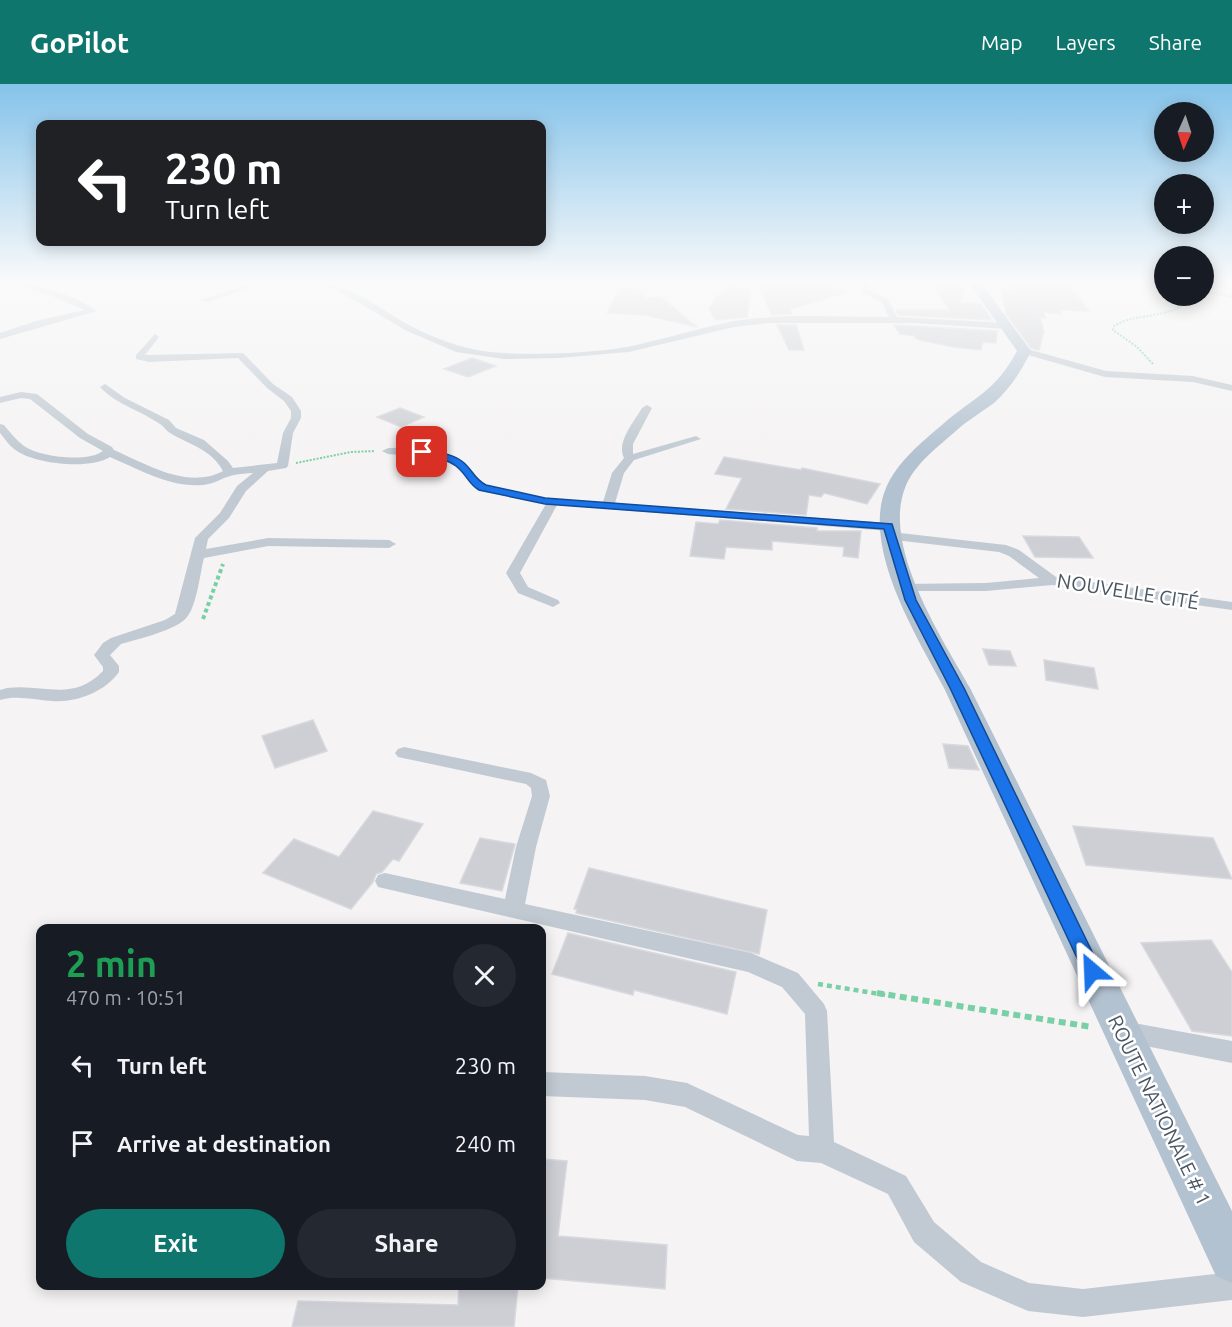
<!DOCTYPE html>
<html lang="en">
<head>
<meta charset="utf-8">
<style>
  :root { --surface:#171b24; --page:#242831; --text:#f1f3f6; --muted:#9ea1a6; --accent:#0f766e }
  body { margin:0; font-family:Ubuntu,sans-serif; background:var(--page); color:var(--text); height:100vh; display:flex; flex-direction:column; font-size:22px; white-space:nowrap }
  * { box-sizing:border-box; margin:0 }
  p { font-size:20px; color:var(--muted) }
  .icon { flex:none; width:33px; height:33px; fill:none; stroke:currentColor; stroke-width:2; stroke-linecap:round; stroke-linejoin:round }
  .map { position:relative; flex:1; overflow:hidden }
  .drawer { position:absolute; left:36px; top:840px; width:510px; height:366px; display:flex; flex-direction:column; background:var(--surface); border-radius:12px; box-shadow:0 3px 15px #0003 }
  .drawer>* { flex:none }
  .banner { position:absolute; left:36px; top:36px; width:510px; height:126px; border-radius:12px; box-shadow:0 3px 15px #0003; background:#202124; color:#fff; overflow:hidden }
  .needle { width:39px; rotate:183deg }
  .controls { position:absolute; left:1154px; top:18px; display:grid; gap:12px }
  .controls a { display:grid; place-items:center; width:60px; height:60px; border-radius:50%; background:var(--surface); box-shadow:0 3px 15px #0003; font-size:30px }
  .pin { position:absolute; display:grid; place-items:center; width:51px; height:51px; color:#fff; margin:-26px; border-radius:12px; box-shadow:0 3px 9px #0006 }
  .me { position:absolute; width:66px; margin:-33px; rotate:334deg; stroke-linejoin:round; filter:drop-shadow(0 0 4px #0008) }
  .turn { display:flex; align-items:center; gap:21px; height:126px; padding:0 30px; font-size:27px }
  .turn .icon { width:78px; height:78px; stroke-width:2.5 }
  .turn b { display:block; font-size:42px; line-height:51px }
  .round { display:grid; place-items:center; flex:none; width:63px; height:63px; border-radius:32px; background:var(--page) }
  .summary { display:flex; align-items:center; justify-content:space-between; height:102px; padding:0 30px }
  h1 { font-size:36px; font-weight:700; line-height:45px; color:#1e9e55 }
  .cta { display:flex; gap:12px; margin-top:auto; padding:12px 30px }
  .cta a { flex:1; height:69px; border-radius:36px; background:var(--accent); color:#fff; font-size:24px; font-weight:700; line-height:69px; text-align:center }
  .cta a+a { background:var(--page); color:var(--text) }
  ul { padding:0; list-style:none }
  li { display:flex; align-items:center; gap:18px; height:78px; padding:0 30px }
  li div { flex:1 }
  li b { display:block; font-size:22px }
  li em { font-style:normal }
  header { display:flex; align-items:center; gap:36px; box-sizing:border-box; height:84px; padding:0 30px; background:var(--accent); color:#fff }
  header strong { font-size:28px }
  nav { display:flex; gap:33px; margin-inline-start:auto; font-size:21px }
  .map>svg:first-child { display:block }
  .building { fill:#cdcfd5; stroke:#d7d9de; stroke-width:1.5 }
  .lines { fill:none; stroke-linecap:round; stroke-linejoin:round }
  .path-far3 { stroke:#7ad0a6; stroke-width:2; stroke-dasharray:2 1.5; stroke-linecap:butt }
  .path-far2 { stroke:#7ad0a6; stroke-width:4; stroke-dasharray:4 3; stroke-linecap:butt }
  .path-far1 { stroke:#7ad0a6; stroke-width:4.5; stroke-dasharray:5 4; stroke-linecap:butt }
  .path { stroke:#7ad0a6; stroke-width:6; stroke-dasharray:7 4.5; stroke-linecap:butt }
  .minor { fill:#c1cad2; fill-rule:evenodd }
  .primary { fill:#b3c2d1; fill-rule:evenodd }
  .route { fill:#1a73e8; stroke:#114b97; stroke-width:1.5 }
  .labels { text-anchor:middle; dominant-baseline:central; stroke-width:5; stroke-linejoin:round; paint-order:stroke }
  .street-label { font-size:20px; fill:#4a5661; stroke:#fff }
</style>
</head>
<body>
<header>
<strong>GoPilot</strong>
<nav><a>Map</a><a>Layers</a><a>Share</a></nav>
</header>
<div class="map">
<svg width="1232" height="1243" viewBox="0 0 1232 1243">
  <rect width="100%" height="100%" fill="#f5f3f3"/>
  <path class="building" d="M757 199H817L848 208 790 225 792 230 772 231Z
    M1006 199 1069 201 1089 227 1060 226 1061 230 1043 228 1046 234H1040L1044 247 1039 266 1031 264 1006 230 1002 206 1012 207Z
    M726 202 751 204 747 233 715 236 709 224Z
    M932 202H965L960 219 981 220 992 236 898 231 896 226H950Z
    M620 203 637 204 646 214 661 213 697 243 645 231 607 229Z
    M777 241H796L804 266H789Z
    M894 241 997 247 996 259 983 258 981 266 953 263 920 256 915 254 916 252 900 250Z
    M472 274 496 282 468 293 444 285Z
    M400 324 424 333 401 343 377 333Z
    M724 373 801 386 802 384 880 400 867 420 824 409 821 413 809 411 806 431 726 425 742 394 715 390Z
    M720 436 817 444V447H861L858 474 843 472 844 463 772 457V466L726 463 724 475 690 472 696 438 718 440Z
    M1023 452 1079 453 1093 474 1035 473Z
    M983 565 1010 567 1016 582 989 581Z
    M1044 576 1094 584 1098 605 1046 596Z
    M313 636 327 667 275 684 262 652Z
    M943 660 968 662 979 686 949 684Z
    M373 727 423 740 399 777 393 775 382 788 376 790 373 798 351 825 263 789 294 755 339 773Z
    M1073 742 1213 754 1232 795 1086 781Z
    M480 754 515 760 502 807 460 799Z
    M589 784 767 826 759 870 576 829 577 825H574Z
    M568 849 736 888 727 930 634 906 633 911 552 890Z
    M1211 856 1232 888V952L1192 947 1141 859Z
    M542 1075 567 1077 558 1152 667 1161 665 1205 542 1194Z
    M459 1202H518L514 1243H292L298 1217 458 1221Z"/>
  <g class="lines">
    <path class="path-far3" d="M1203 207 1232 213
      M1153 280 1137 263 1113 246 1114 242C1135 229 1162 235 1183 221L1185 212
      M296 379 351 368 375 367"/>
    <path class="path-far2" d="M203 535 223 480"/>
    <path class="path-far1" d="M818 900 886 911"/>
    <path class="path" d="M877 909 1092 943"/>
    <path class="minor" d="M9 199C33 198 78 212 97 227L0 255V249L36 237 85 226 54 213Z
      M251 199H263L208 218 201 216Z
      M315 199C352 198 382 228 413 243 442 258 472 268 505 269 540 271 597 269 632 262 666 254 700 244 734 237 784 229 838 233 889 233L882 218 862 209 861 199H871L868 201 869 206 888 215 897 233 1007 239 1011 242 1007 245 914 239H768L734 243 629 268 559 274 504 275 456 268 407 247 344 210Z
      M155 250 159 253 145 271 243 269 273 300 292 313 301 327V334L293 349 288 382 286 384 268 387 246 407 229 434 208 455 206 465 268 454 389 456 396 460 389 464 268 462 204 474C200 489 197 521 187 533 177 546 138 555 121 560L110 571 119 582V588C105 608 76 619 52 617 34 616 18 611 0 616V606L7 604C44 599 72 619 103 587V583L94 571 103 559 111 554 165 536 175 530 195 454 220 429 237 402 253 389C246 389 240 390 234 391 223 393 215 400 203 401 171 404 138 385 110 373 90 386 36 380 17 367 10 363 5 355 0 349V340L4 341C10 348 16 356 24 362 40 373 87 379 103 367L80 354 30 315 21 314 0 319V313L21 308 37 310 88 350 112 363 114 366C146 380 188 406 223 387 211 365 190 361 170 349 166 347 164 342 160 340 140 326 117 321 100 303L105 300 125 314 169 336 176 344 204 356 228 377 233 384 277 379 283 349 291 334V327L284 317 267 304 238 274 149 278 136 275V271Z
      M1024 264 1106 287 1193 292 1232 301V307L1193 298 1105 293 1021 269 1019 267Z
      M647 321 652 324 633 360V370L696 352 701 355 634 376 624 389 615 419 888 439 894 443 888 447 557 421 520 489 528 503 558 516 560 519 553 523 518 509 506 489 546 420 479 407 455 382 439 374 388 370 382 367 388 364C413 363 443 362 464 379 473 385 477 397 487 401 520 414 568 416 603 418L612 389 624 374C616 358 634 338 642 324Z
      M891 448 1006 461 1019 466 1056 493 1232 518V526L1052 501 986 507H906L901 506 899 503 901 500 986 499 1039 494 1009 472 999 468 886 455 885 452 886 449Z
      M404 663 531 689 546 696 550 712 536 763 525 820 751 869 798 889 824 920 827 927 834 1058 906 1092 934 1138 981 1178 1029 1199 1083 1205 1232 1188V1216L1083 1233 1028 1227 961 1198 914 1158 888 1110 821 1079 797 1077 685 1023 645 1016 542 1012V988L645 992 687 999 798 1051 809 1052 805 930 782 903 748 888 378 803 375 797 378 791 385 789 505 815 516 763 532 712 531 704 526 700 398 673 395 669 398 665Z
      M1123 937 1232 957V979L1115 956 1111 948 1115 940Z"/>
    <path class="primary" d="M969 199H981L1031 267C1022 286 1010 305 994 319 982 328 968 336 957 346 939 362 914 380 905 404 882 463 942 554 970 604L1232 1127V1199L1216 1192 944 604C917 553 861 463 886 404 897 378 922 358 943 340 975 312 995 308 1017 267Z"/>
  </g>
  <linearGradient id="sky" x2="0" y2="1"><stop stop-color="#85c3ea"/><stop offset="0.53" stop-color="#fafafa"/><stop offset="1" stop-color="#fafafa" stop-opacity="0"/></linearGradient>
  <rect width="1232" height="373" fill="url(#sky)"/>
  <path class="route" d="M422 365C435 368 452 369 463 378 472 385 474 395 486 401L545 414 892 440 916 516 964 604 1099 882 1102 887 1099 893 1092 895 1086 893 950 604 905 516 884 445 545 420 479 406C468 400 466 389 456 382 446 374 431 373 419 370V366Z"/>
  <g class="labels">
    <g class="street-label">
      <text transform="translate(1128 507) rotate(9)">NOUVELLE CITÉ</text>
      <text transform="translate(1160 1026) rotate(64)">ROUTE NATIONALE # 1</text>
    </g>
  </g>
</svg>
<div class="controls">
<a><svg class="needle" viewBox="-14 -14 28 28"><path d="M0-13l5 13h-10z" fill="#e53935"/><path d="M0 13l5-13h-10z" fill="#9ea1a6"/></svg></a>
<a>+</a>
<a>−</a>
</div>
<div class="pin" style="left:422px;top:368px;background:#d93025"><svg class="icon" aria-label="arrive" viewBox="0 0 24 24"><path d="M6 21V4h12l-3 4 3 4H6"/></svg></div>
<svg class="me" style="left:1092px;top:887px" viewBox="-20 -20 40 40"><path d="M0-17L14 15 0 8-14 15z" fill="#1a73e8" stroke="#fff" stroke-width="4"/></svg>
<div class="banner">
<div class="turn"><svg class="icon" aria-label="left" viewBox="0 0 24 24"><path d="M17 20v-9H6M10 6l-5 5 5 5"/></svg><div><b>230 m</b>Turn left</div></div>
</div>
<section class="drawer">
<div class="summary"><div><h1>2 min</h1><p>470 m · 10:51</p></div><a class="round"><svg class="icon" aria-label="close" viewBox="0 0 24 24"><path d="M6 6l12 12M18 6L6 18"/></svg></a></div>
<ul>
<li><svg class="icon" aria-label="left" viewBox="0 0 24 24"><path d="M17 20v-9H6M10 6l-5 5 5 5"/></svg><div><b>Turn left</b></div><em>230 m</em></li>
<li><svg class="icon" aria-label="arrive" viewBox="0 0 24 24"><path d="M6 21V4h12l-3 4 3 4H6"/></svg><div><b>Arrive at destination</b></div><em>240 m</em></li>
</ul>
<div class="cta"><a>Exit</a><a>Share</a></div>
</section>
</div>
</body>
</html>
